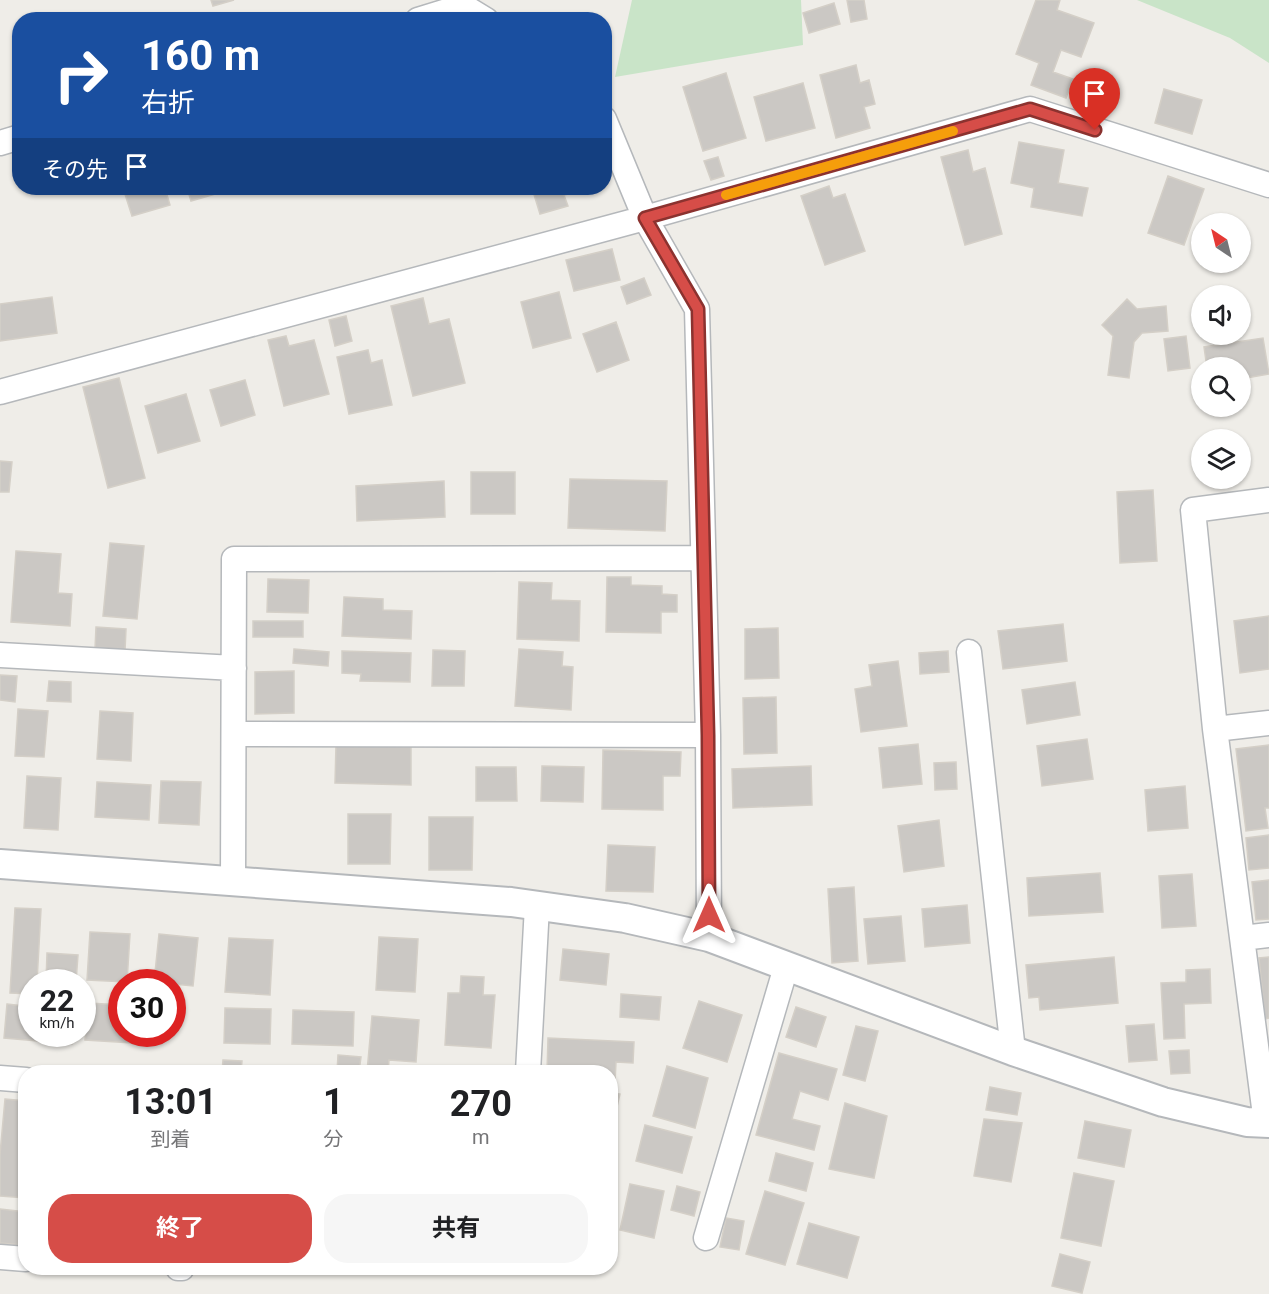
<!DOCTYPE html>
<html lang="ja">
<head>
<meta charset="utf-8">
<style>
  :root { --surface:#fff; --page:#f6f6f6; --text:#202124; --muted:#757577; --accent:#d64d48 }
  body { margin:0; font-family:Roboto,"Noto Sans JP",sans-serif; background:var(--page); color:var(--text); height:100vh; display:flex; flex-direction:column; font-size:22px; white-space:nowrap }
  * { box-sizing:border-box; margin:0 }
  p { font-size:20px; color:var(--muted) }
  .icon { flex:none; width:33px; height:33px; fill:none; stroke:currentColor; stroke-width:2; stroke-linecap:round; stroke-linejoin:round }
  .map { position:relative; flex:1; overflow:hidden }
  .side { position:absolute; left:18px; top:1065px; width:600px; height:210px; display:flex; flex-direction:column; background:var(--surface); border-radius:24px; box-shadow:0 2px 4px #0004 }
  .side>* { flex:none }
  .hud { position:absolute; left:12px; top:12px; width:600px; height:183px; border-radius:24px; box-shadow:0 2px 4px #0004; background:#1a4fa0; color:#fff; overflow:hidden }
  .needle { width:39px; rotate:325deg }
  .tools { position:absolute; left:1191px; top:213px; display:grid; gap:12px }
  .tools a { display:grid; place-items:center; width:60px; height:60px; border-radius:50%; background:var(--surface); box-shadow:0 2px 4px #0004; font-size:30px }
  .speed { position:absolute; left:18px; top:969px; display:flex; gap:12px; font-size:30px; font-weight:700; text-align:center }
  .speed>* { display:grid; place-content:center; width:78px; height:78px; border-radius:50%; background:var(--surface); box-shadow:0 2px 4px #0004; line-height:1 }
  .speed small { font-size:15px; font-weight:400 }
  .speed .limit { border:9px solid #d22; background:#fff; color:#111 }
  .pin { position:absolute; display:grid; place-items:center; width:51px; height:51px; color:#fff; margin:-62px -26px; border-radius:50% 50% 50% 0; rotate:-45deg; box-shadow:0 0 6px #0007 }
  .pin .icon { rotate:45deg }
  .me { position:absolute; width:66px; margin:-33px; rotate:0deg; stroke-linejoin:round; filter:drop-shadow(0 0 4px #0008) }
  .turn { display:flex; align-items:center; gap:21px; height:126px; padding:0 30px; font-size:27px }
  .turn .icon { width:78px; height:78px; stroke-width:2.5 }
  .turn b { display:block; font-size:42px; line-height:51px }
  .then { display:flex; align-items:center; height:57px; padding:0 30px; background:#0003; gap:12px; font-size:22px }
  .eta { display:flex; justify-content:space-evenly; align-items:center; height:102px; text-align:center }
  .eta b { font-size:36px; font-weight:700; line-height:42px }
  .primary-button { display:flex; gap:12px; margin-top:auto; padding:12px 30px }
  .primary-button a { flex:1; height:69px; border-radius:24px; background:var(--accent); color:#fff; font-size:24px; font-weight:700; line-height:69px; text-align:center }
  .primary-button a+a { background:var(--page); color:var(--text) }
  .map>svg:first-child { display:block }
  .green { fill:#c9e4c8 }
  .building { fill:#cbc8c4; stroke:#d4cfc7; stroke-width:1.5 }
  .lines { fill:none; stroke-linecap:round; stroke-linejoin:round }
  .minor-casing { stroke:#b5b8bb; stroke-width:27 }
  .tertiary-casing { stroke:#b5b8bb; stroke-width:32 }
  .minor { stroke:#fff; stroke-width:24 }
  .tertiary { stroke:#fff; stroke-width:28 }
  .route-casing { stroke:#8b322f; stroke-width:15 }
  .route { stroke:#d64d48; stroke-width:10 }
  .slow { stroke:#f59e0b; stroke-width:10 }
</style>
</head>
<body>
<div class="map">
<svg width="1269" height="1294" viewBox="0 0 1269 1294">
  <rect width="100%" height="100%" fill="#efede8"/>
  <path class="green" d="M632 0H801L803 45 615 77Z
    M1137 0H1269V63L1230 38Z"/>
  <path class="building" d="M211 0H234L213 6Z
    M847 0H864L867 19 851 22Z
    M1036 0H1060L1057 10 1094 23 1081 57 1061 50 1053 72 1073 79 1066 98 1031 85 1039 63 1016 54Z
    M834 3 840 24 809 33 803 13Z
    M856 65 860 83 869 80 875 104 864 107 870 128 836 138 820 75Z
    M726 73 746 138 703 151 683 87Z
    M803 83 815 128 766 141 754 97Z
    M1164 89 1202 100 1192 134 1155 123Z
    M1019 142 1064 150 1058 183 1088 188 1082 216 1031 207 1034 188 1011 183Z
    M968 150 973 172 985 168 1002 234 965 245 941 157Z
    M718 157 724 176 711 180 704 161Z
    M1168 176 1204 189 1184 245 1148 233Z
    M829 186 833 198 845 194 865 251 825 265 801 196Z
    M123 188H165L170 205 132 216Z
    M187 188H232L233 189 191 201Z
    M532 188H591L564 195 568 206 540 214Z
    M612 249 620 280 574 291 566 260Z
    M644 278 651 295 627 304 621 287Z
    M559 292 571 338 533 348 521 302Z
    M52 297 57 333 0 341V304Z
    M423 298 429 324 449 319 465 383 413 396 391 306Z
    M1127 299 1137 309 1166 306 1168 331 1142 333 1134 342 1129 378 1108 375 1113 336 1102 325Z
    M346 316 352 341 335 346 329 320Z
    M616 322 629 360 597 372 583 334Z
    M286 336 289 346 314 340 329 394 284 406 268 340Z
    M1186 336 1190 368 1168 371 1164 339Z
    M1263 338 1269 374 1240 379V368H1207L1204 347Z
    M368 350 371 363 382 360 392 405 349 414 337 357Z
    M119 378 145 478 108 488 83 387Z
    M245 380 255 415 221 426 210 390Z
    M186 394 200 441 158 453 145 406Z
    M0 461 12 462 9 492H0Z
    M471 472H515V514H471Z
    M570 479 667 481 665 531 568 528Z
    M444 481 445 517 357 521 356 486Z
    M1153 490 1157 561 1120 563 1117 492Z
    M110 543 144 546 137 619 103 616Z
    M16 551 61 554 58 593 72 594 70 626 11 622Z
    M607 577H631V585L662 586V594L677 595V612H661V633L606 632Z
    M268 579 309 580 308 613 267 612Z
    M519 582 552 583 551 600 580 601 579 641 517 639Z
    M344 597 383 599V610L412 611 411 639 342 636Z
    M1269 616V669L1240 673 1234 621Z
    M253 621H303V637H253Z
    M1063 624 1067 661 1003 669 998 631Z
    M96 627 126 629 125 651 95 649Z
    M778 628 779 678 745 679V629Z
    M294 649 329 652 328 666 293 663Z
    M519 649 563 652 562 666 573 667 571 710 515 706Z
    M433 650 465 651 464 686H432Z
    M342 651 411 653 410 682 360 681 361 674 342 673Z
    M948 651 949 672 920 674 919 653Z
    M898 661 907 726 861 732 855 689 872 686 869 665Z
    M294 671V713L255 714V672Z
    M0 675 17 676 15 702 0 700Z
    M49 681 71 682V702L47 701Z
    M1075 682 1080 715 1027 724 1022 690Z
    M776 697 777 753 744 754 743 698Z
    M18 709 48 711 44 757 15 756Z
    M100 711 133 713 131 761 97 759Z
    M1087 739 1093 779 1042 786 1037 746Z
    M918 744 922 784 883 788 879 748Z
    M336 745 411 747V785L335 783Z
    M1269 745V808H1265L1268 828 1246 831 1236 749Z
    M603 750 681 752 680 776H663V810L602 809Z
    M956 762 957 789 935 790 934 763Z
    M542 766 584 767 583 802 541 801Z
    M811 766 812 805 733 808 732 769Z
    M476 767H516L517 801H476Z
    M27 776 61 778 58 830 24 828Z
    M161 781 201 782 199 825 159 823Z
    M97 782 151 785 149 820 95 817Z
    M1185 786 1188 828 1148 831 1145 790Z
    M348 814H391L390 864H348Z
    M429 817H473L472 870H429Z
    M939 820 944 866 904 872 898 826Z
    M1269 835V868L1249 870 1246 838Z
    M608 845 655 847 653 892 606 891Z
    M1100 873 1103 912 1029 916 1027 878Z
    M1192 874 1196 926 1162 928 1159 876Z
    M1269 880V919L1256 920 1252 882Z
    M854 887 858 961 832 963 828 889Z
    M967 905 970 943 925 947 922 909Z
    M15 908 41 909 37 982H32V994L10 993Z
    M901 916 905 961 868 964 864 919Z
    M90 932 130 934 127 982 87 980Z
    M159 934 198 938 193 986 154 982Z
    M379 937 418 939 415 992 376 990Z
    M229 938 273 940 270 995 225 992Z
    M563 949 609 954 606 985 560 980Z
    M47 953 78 955 76 982H46Z
    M1114 957 1118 1003 1040 1010 1039 997 1029 998 1026 965Z
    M1269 957V1018L1265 1019 1259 958Z
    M1210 969 1211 1003 1184 1004 1185 1038 1164 1039 1161 983 1186 982V970Z
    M461 976 484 977 483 995H495L491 1048 445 1045 448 993H460Z
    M621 994 661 997 659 1020 620 1017Z
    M699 1001 742 1015 727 1062 683 1048Z
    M88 1003 122 1005V1034H132V1043L85 1040Z
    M7 1004 32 1007V1034H73L72 1044 4 1038Z
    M796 1007 826 1017 816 1047 786 1037Z
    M225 1008 271 1009 270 1044 224 1043Z
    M293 1010 354 1012 353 1046 292 1044Z
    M372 1016 419 1020 416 1062 389 1060 388 1072H367Z
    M1154 1024 1157 1060 1129 1062 1126 1026Z
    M856 1026 878 1031 865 1081 843 1075Z
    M548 1038 634 1042 633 1063 616 1062 615 1083H610V1072H547Z
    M1189 1050 1190 1073 1171 1074 1169 1051Z
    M779 1053 837 1069 828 1100 800 1091 792 1119 820 1126 814 1150 756 1135Z
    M338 1055 361 1057 359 1072H337Z
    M223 1060 242 1061 241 1072H222Z
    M667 1066 708 1078 695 1128 653 1116Z
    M990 1087 1021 1093 1017 1115 986 1110Z
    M610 1092 620 1094 615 1115 610 1114Z
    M5 1099 26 1101V1198L0 1196V1154Z
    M845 1103 887 1116 874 1178 829 1169Z
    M984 1119 1022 1123 1011 1182 974 1176Z
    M1085 1121 1131 1130 1124 1167 1078 1158Z
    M645 1125 692 1137 682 1173 636 1161Z
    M776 1153 813 1163 806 1191 769 1181Z
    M1074 1173 1114 1181 1101 1246 1061 1238Z
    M630 1184 664 1191 654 1238 620 1230Z
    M677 1186 700 1192 694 1216 671 1210Z
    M765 1191 804 1203 785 1265 746 1254Z
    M0 1209 26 1212 22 1245 0 1243Z
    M726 1218 744 1221 739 1250 720 1247Z
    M809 1223 859 1237 847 1278 797 1264Z
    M1060 1254 1090 1262 1082 1293 1052 1286Z"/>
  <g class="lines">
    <g class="minor-casing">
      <path id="minor" d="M461 0 463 6 486 20
        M418 20 463 6
        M604 119 645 218 697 309 708 735 709 937
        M0 143 20 137
        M0 392 645 218 1030 109 1269 185
        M969 652 1013 1051
        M0 655 234 668
        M1215 729 1269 723
        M235 734 708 735
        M233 882 234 559 703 558
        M1242 938 1269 935
        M528 1072 537 906
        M0 1078 26 1080
        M1266 1123 1215 729 1193 510 1269 500
        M706 1238 786 967
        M0 1257 26 1259
        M178 1268H182"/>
    </g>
    <g class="tertiary-casing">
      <path id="tertiary" d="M0 864 511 902 625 918 709 937 1013 1051 1163 1102 1247 1122 1269 1123"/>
    </g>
    <use href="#minor" class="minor"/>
    <use href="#tertiary" class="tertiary"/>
  </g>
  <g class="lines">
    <g class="route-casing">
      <path id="route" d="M709 915 708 735 698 309 645 218 1030 109 1095 130"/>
    </g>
    <use href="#route" class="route"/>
    <path class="slow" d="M726 195 953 131"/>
  </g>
</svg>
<div class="tools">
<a><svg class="needle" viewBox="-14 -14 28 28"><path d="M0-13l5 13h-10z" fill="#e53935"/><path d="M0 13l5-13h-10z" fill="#757577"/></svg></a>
<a><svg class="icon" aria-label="sound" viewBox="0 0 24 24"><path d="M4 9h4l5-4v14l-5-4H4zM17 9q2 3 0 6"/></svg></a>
<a><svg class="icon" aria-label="search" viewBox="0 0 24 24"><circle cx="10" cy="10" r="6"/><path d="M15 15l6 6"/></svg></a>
<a><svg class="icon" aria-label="layers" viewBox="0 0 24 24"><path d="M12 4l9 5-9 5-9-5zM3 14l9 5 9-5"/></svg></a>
</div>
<div class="speed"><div>22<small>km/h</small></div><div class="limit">30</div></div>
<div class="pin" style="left:1095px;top:130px;background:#d93025"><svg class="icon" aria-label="arrive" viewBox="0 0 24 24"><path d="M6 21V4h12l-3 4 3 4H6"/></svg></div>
<svg class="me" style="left:709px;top:915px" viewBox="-20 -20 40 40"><path d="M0-17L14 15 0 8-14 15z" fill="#d64d48" stroke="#fff" stroke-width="4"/></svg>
<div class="hud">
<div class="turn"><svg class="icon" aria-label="right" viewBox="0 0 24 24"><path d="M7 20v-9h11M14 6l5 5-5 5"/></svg><div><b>160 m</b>右折</div></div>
<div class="then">その先<svg class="icon" aria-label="arrive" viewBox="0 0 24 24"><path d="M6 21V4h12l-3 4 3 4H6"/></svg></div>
</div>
<section class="side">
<div class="eta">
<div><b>13:01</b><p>到着</p></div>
<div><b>1</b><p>分</p></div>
<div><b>270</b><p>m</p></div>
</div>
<div class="primary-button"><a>終了</a><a>共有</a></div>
</section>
</div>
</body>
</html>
